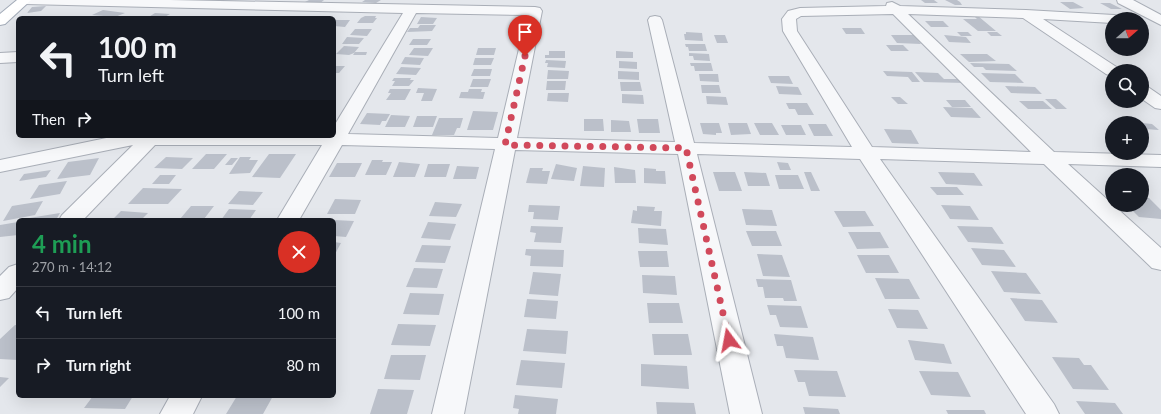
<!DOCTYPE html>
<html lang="en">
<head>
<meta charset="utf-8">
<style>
  :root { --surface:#171b24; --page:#20242c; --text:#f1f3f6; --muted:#9ea1a6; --line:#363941 }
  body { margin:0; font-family:Lato,sans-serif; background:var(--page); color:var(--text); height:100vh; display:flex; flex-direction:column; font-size:15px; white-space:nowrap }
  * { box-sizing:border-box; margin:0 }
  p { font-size:13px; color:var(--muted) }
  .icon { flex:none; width:22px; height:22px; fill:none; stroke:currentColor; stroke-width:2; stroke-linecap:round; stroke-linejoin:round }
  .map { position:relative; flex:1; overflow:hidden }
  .details { position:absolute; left:16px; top:218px; width:320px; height:180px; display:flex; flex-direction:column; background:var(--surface); border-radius:6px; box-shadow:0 4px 16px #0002 }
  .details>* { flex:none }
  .banner { position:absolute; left:16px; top:16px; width:320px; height:122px; border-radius:6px; box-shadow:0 4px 16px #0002; background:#171b24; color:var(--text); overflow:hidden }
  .needle { width:26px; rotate:70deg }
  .fabs { position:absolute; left:1105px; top:12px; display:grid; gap:8px }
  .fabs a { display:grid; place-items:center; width:44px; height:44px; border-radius:50%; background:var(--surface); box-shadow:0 4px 16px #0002; font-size:20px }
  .pin { position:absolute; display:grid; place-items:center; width:34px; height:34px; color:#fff; margin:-41px -17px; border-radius:50% 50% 50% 0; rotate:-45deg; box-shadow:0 0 4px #0007 }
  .pin .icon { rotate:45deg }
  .me { position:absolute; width:44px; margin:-22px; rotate:347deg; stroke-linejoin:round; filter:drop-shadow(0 0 3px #0008) }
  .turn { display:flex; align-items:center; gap:14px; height:84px; padding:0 16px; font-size:18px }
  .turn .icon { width:52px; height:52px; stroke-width:2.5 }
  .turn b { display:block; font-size:28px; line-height:34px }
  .then { display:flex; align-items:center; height:38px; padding:0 16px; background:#0003; gap:8px; font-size:15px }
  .round { display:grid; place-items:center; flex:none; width:42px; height:42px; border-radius:21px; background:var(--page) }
  .head { display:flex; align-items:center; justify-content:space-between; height:68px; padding:0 16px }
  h1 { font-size:24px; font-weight:700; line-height:30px; color:#1e9e55 }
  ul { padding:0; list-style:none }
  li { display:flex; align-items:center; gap:12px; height:52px; padding:0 16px; border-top:1px solid var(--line) }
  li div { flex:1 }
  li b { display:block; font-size:15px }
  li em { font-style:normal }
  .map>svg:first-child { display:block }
  .building { fill:#bbc0ca }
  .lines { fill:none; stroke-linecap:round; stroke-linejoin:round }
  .minor-casing { stroke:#a9aeb7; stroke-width:2 }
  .major-casing { stroke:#a3abb8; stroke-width:2 }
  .minor { fill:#f7f8fa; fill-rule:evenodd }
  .major { fill:#fff; fill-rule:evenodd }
  .route { stroke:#d1495b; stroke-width:7; stroke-dasharray:0 12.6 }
</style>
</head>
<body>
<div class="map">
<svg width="1161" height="414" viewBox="0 0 1161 414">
  <rect width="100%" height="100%" fill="#e4e7ec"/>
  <path class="building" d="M309 0H324L319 4 305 2Z
    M365 0H381L376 3 362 2Z
    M921 0H934L938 3H925Z
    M945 0H957L960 2H953H960L962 5H955Z
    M1060 2H1073L1084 8 1070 9Z
    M1100 3H1110L1122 9H1111Z
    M46 6 41 11 27 13 32 7Z
    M103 10 125 13 115 17 92 15Z
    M155 13 170 14 163 18H147Z
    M365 16H376L375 18H377L373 23H357L361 18Z
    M974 16H978L996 31H978L963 19H977Z
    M421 17 437 18 433 24H417Z
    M335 20H350L345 27 334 26Z
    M925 21H943L949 27H931Z
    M420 25H436L432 31 407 32 410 28H418Z
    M842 28H861L865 34H846Z
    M355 29H372L367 36 350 35Z
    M686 32 702 33 703 41 685 40 684 34H686Z
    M957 32H968L972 36H961Z
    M987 32H997L1002 36H991Z
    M714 35H725L728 43H717Z
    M891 35H914L921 44 897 43Z
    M944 35 966 37 971 43 949 42Z
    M347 37 364 38 359 44H342Z
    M413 39H431L427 45H409Z
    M685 44H705L707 51H689L688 47H686Z
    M886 45H903L909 51H891Z
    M344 46 359 47 354 53 349 55 336 54Z
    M414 48H433L428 56 409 55Z
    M478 48H496L494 55H476Z
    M549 51H565V58H545V55H549Z
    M616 51 633 52V58H616Z
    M355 52H367L366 55H353Z
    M689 53 709 54 710 61 694 60 693 56H689Z
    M960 54H987L996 61 969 62Z
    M405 57 424 58 420 65 401 64Z
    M475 58H494L491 65H473Z
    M546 60 566 61 565 68 547 67 548 63H545Z
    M619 61 637 62V69L619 68Z
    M690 63H711L713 71H695L694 66H691Z
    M970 63 1009 64 1017 71 986 70 983 67H974Z
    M334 66H345L339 73H334Z
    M401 67 421 68 416 75 396 74Z
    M474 69H492L490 76H471Z
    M548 70 569 71 568 79H547Z
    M618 71 639 72V80L618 79Z
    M883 71 912 72 920 82H912L908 77 887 76Z
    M915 72 938 73 944 79H961L965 83 924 82Z
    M981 73 1015 74 1024 83 990 82Z
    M699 74H718L719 82 700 81Z
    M768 76H789L793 84 771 83Z
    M394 78H411L410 80H414L409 86H392L395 81H392Z
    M473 79H491L488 87H470Z
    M547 81H566L565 90H546Z
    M620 82H640L642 91H621Z
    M701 85H719L721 93H702Z
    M776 86 798 87 802 95 779 94Z
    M1005 86 1035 87 1042 94 1011 93Z
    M418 88 437 89 432 101H421L424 93H416Z
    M390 89H411L405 100H386L391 93H388Z
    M469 89H482L481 92H485L483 99 459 98 461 92H468Z
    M548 93H569L568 102 547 101Z
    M622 94 643 95 644 104 622 103Z
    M706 96 726 97 728 105 707 104Z
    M891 97H900L908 104H898Z
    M1045 99H1056L1067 109H1056Z
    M946 100H965L971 107H952Z
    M1019 101H1043L1052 109H1028Z
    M786 103H807L814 115H798L795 109H789Z
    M943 107 972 108 981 118 951 117Z
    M473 111 498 112 493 130H467Z
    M367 113 390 114 386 121H382L380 125 360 124Z
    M391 115 410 116 405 127H385Z
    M417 116H437L433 127H413Z
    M439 118H463L460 128H457L454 135H432Z
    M584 119H603L604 131H584Z
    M637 119H658L660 133H639Z
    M611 120 629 121 631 132H611Z
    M700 123H719L722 133H716V135L703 134Z
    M728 123H747L751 134 731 135Z
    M754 123H772L779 135H760Z
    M1142 123 1152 124 1159 130 1145 129 1142 127Z
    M808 124H826L833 136H814Z
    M781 125H801L806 135H786Z
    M884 129 911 130 919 144 892 143Z
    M206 154H227L214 169H192Z
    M269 154H296L280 178 252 177Z
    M166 157 193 158 182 169 154 168Z
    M240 157H251L249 160H258L250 173 229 174Z
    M99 158 90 175 57 179 68 162Z
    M231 158H238L232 165H225Z
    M372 160H383L382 162H392L386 175H365Z
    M399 162 420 164 415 177H393Z
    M777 162 788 163 791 170H780Z
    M337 163H362L355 177H329Z
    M428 164H450L446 177H424Z
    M556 164 577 168 574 181 551 179Z
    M457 166 479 167 476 179H453Z
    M583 166 605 168 604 187 580 186Z
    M614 167 635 170 636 183H615Z
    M530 168H543L542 171H550L547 184 526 183Z
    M644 168 656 169V171H665L666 184 644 183Z
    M51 170 46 177 19 181 24 174Z
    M713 172H735L742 191H719Z
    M744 172 766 173 770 186H748Z
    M804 172H811L820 191H811Z
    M938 172 974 173 983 186 946 184Z
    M160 175H176L169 184H152Z
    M775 175H798L804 189H779Z
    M67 181 60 194 30 199 39 185Z
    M930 187H957L964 195H937Z
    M143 188 182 189 168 204H128Z
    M239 191 263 192 253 205 228 204Z
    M1142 198H1149L1161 210V219L1139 217 1127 205H1142Z
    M335 199 361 200 355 214H327Z
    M43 201 35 215 3 221 12 206Z
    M435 202 462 204 456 217 429 216Z
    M529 205 560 206 558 220 533 219 534 212H528Z
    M941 205 970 206 979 220 950 219Z
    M191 206H214L204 219H180Z
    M637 206 655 207 654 211H662L661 226 631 223 633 210 637 211Z
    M229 209 256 210 249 220H221Z
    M742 209 772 210 777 226 746 225Z
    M121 211 148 213 141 220H112Z
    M834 211H865L874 226 843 227Z
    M60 213 56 220H23V219Z
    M334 220 354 221 346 237 334 236Z
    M18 222V235L0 237V225Z
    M428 222 456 224 450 240 421 238Z
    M531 226 563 227 561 243 534 242 536 233 530 232Z
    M957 226 992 227 1004 244 968 242Z
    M638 228 666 229 668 245 639 243Z
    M746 231H776L782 246H752Z
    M848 232H880L889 248 857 249Z
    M334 242 341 243 334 256Z
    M422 245 451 246 445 263 415 262Z
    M971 248 1004 250 1016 267 982 265Z
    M526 249 564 250 563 267 530 266 531 256 525 255Z
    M638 251H667L669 267H640Z
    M757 254 782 255 790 277 763 276Z
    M857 255H889L899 273H866Z
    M414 268 443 269 437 288 406 287Z
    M991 271 1026 273 1041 294 1004 292Z
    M533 272 561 274 558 296 529 294Z
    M642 275 675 276 677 295 643 293Z
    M875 278 909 279 920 299H885Z
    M756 279 791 280 797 301H784L783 298H765L763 287H758Z
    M410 293 444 294 439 315 403 314Z
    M1010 298 1042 300 1058 323 1025 321Z
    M527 299 558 301 556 319 524 317Z
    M647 303H679L683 323H649Z
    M767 305 801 306 808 328 780 327 776 315H770Z
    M888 309 918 310 928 329 897 328Z
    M398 324 436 325 430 346 391 345Z
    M15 325H18V360L0 359V339Z
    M527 329 568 331 566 354 523 351Z
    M652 334H688L692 355H654Z
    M774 334 813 337 819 360 786 358 783 346H777Z
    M908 340 944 344 952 364 915 360Z
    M391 355H426L420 380 384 379Z
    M1052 357 1079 358 1084 365H1091L1109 390 1073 389Z
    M521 360 565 363 562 388 516 385Z
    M641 364 687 366 689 389 641 386Z
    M794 370 837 371 846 397 809 396 805 382H798Z
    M919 371 958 372 971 397 931 395Z
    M0 377 9 378 0 387Z
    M378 389 414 390 407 414H370Z
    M515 395 558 399 556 414H518L519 409 513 408Z
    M93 396H133L125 409 84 408Z
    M237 396H273L263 414H226Z
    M1076 401 1115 403 1123 414H1085Z
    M656 402 694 403 696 414H657Z
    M803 407 838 409 840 414H805Z
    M946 410H984L986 414H948Z"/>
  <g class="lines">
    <g class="minor-casing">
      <path id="minor" d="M19 0H170L535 7 540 8 542 11 517 138 675 142 648 20 650 17 655 16 660 17 662 20 694 143 852 147 783 31 782 19 788 11 800 8 886 6 887 3 892 2 900 6 1026 10 1114 15 1119 16 1121 19H1112V23L1043 19 1118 68 1120 71H1112V76L1106 74 1023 18 908 14 1054 152 1161 155V167L1068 164 1161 248V270L1152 268 1044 164 880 159 1054 404 1059 414H1026L860 159 697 154 762 414H730L678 154 515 150 464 414H432L495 149 342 145 299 220H277L322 145H155L83 220H59L62 215 133 145 0 172V160L116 136H334V126L403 13 25 4 20 3ZM416 13 527 15 498 138 348 134ZM893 14 1031 152 872 147 797 31 796 19 801 16Z
        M1117 0H1133L1161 15V25L1118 3Z
        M18 52V62L0 63V53Z
        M1142 86 1148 87 1161 96V109L1155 108 1142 99Z
        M18 264V288L9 298 0 300V276L9 267Z
        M170 396H202L193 414H160Z"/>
    </g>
    <g class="major-casing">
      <path id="major" d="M17 0H31L5 24 0 25V14Z"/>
    </g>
    <use href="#minor" class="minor"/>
    <use href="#major" class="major"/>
  </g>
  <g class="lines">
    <path class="route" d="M525 56 505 145 686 148 729 340"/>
  </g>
</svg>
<div class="fabs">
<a><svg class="needle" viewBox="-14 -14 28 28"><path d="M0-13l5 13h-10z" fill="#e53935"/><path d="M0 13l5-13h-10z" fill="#9ea1a6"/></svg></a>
<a><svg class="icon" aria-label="search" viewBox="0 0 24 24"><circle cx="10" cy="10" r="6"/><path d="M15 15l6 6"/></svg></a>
<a>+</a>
<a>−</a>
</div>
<div class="pin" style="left:525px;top:56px;background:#d93025"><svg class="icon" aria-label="arrive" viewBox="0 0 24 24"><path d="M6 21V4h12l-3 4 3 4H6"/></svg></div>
<svg class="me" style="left:729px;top:340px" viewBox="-20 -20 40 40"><path d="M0-17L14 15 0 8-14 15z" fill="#d1495b" stroke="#fff" stroke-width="4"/></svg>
<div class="banner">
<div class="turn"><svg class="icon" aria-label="left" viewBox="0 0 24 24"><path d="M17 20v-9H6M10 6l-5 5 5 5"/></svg><div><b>100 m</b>Turn left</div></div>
<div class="then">Then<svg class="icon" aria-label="right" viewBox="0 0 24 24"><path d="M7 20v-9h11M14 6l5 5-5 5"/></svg></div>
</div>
<section class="details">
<div class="head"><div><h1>4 min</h1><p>270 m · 14:12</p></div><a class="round" style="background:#d93025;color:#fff"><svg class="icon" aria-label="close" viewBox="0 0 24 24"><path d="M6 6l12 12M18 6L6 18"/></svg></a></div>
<ul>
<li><svg class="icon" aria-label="left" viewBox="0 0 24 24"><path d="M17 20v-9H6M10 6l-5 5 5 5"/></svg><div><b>Turn left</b></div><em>100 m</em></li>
<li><svg class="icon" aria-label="right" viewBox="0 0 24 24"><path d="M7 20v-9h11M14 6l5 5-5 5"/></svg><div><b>Turn right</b></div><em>80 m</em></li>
</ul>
</section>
</div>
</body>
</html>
